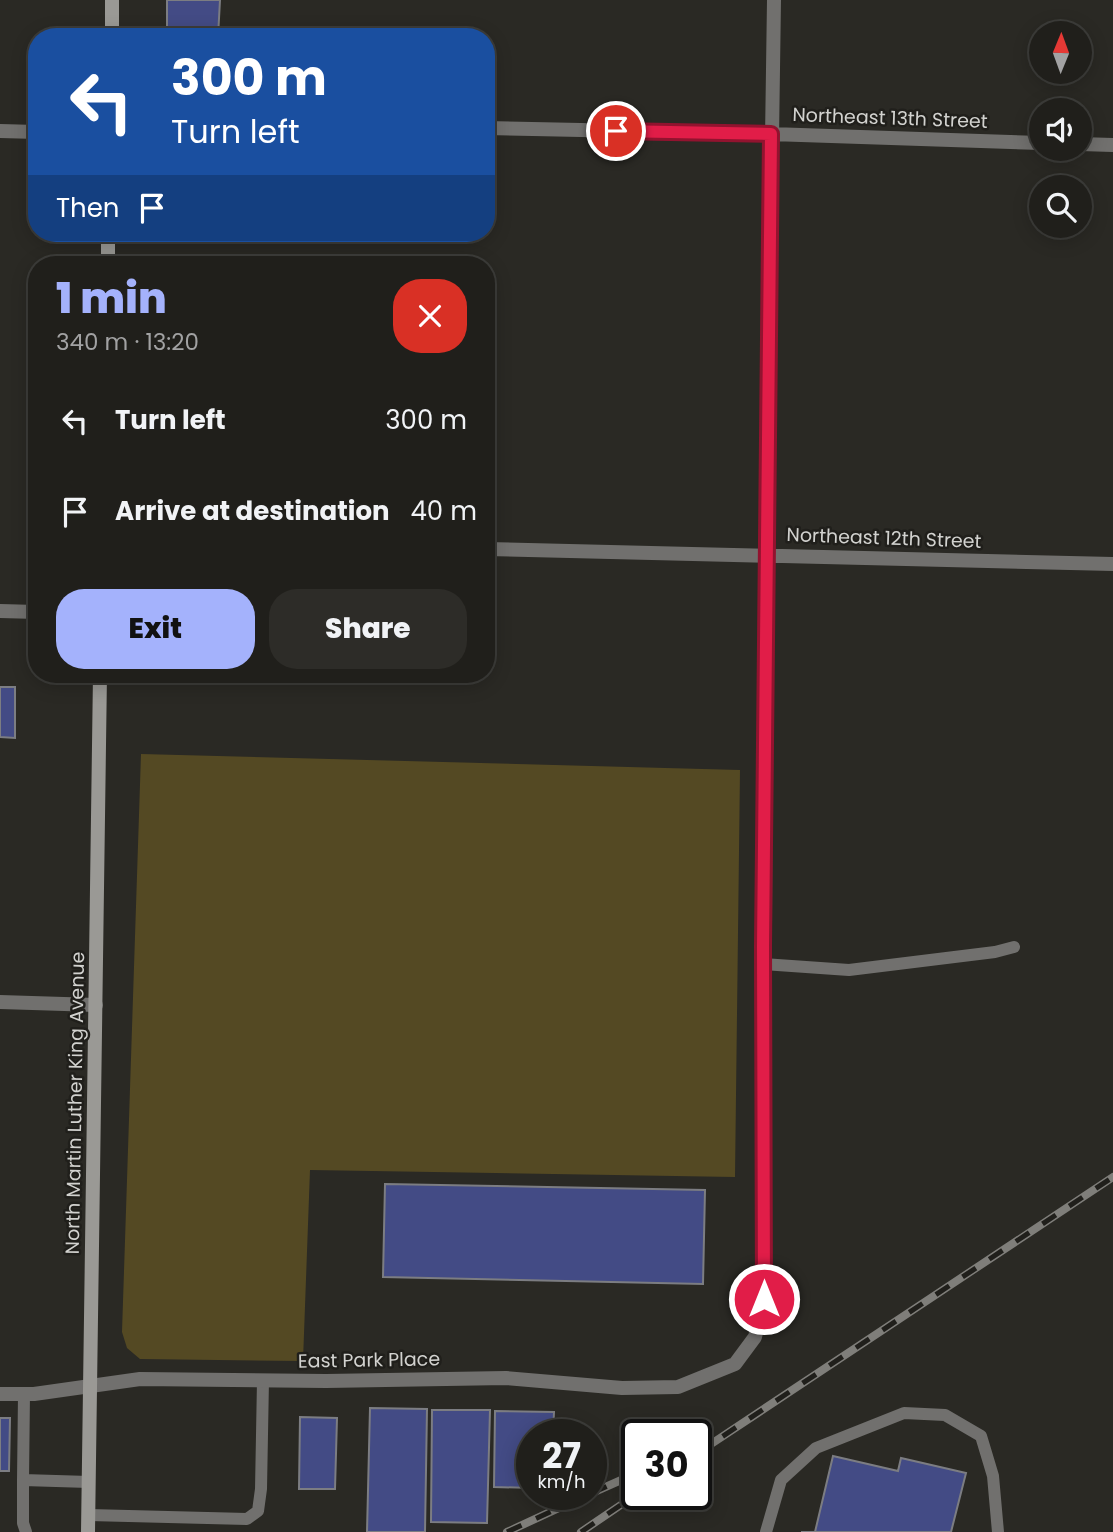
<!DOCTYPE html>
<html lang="en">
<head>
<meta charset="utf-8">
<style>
  :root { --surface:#201f1b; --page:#2d2c28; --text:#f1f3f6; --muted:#a2a2a3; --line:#3d3d3a; --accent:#a4b2fc }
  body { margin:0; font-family:Poppins,sans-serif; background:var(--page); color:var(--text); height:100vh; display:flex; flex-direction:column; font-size:26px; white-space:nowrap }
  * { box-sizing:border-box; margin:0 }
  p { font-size:23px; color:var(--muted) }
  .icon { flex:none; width:38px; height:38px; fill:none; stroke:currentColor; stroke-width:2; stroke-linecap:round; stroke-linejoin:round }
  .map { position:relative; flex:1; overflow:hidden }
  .drawer { position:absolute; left:28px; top:256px; width:467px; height:427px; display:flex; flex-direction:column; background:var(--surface); border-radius:28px; box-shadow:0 4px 18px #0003,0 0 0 2px var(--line) }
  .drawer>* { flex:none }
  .guide { position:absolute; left:28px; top:28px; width:467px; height:214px; border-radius:28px; box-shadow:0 4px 18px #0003,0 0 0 2px var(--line); background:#1a4fa0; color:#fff; overflow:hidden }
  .needle { width:46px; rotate:1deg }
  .tools { position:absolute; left:1029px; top:21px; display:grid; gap:14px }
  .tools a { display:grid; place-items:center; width:63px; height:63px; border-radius:50%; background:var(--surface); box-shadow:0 4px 18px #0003,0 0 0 2px var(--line); font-size:35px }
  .speed { position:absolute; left:516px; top:1419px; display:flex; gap:14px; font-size:35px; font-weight:700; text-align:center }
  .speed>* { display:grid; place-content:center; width:91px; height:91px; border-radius:50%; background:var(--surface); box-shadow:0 4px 18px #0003,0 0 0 2px var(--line); line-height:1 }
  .speed small { font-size:18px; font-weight:400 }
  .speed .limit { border:4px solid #111; border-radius:10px; background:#fff; color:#111 }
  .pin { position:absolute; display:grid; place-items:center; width:60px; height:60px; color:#fff; margin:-30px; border:4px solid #fff; border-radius:50%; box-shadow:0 2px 7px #0007 }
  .me { position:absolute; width:77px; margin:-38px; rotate:0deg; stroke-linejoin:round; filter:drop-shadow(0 0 5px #0008) }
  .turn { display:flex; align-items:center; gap:24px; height:147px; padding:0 28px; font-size:32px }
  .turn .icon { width:91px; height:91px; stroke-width:2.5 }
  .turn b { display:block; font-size:49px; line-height:60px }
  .then { display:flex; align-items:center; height:66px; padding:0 28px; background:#0003; gap:14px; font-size:26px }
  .round { display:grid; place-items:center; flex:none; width:74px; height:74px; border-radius:28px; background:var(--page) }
  .overview { display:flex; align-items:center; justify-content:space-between; height:119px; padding:0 28px }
  h1 { font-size:42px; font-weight:800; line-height:52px; color:var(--accent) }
  .action { display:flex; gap:14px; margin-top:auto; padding:14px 28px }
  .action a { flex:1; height:80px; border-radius:28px; background:var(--accent); color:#111; font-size:28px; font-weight:800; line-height:80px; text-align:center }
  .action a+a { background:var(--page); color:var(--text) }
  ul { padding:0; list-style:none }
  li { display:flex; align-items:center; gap:21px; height:91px; padding:0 28px }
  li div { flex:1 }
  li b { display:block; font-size:26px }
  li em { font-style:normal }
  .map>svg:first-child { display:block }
  .green { fill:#544923 }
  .building { fill:#434b85; stroke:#7c7d82; stroke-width:2 }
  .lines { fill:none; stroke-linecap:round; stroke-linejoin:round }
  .lane { stroke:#71706e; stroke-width:12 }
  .street { stroke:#71706e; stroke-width:14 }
  .secondary { stroke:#9a9995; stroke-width:14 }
  .rail-casing { stroke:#7f7e7a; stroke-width:8 }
  .rail { stroke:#201f1b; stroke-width:5; stroke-dasharray:16; stroke-linecap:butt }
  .route-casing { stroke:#92132f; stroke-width:18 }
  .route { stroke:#e11d48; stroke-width:12 }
  .labels { text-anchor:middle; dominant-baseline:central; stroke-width:5; stroke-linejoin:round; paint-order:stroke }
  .street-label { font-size:19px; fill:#d2d2cf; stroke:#201f1b }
</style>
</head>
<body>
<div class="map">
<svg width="1113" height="1532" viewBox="0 0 1113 1532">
  <rect width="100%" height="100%" fill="#2a2924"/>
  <path class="green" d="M141 754 740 770 735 1177 310 1170 303 1361 140 1359 127 1348 122 1332Z"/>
  <path class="building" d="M167 0H220L218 37H167Z
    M0 687H15V738L0 737Z
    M385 1184 705 1190 703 1284 383 1277Z
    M370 1408 427 1409 425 1532H367Z
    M432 1410H490L487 1523 431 1522Z
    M495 1411 554 1412 553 1435H532V1488L494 1487Z
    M300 1417 337 1418 335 1489H299Z
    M0 1418H10L9 1471H0Z
    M833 1456 898 1471 901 1458 966 1473 951 1532H801H815Z"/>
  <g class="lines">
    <path class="lane" d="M763 964 849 970 995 952 1014 947
      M23 1480 24 1394
      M89 1515 247 1519 258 1511 261 1489 263 1380
      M26 1532 23 1523V1480L89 1482
      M766 1532 781 1480 816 1448 904 1413 945 1415 981 1436 993 1476 998 1532"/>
    <path class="street" d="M486 128 771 134 1041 143
      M0 131 37 132
      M1080 144 1113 145
      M486 549 1113 564
      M0 611 37 612
      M0 1002 96 1005
      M0 1394H34L140 1379 326 1381 506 1378 622 1388 678 1387 735 1364 755 1337 764 1299 766 554 774 0"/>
    <path class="secondary" d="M112 37V0
      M108 264V233
      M88 1532 100 674"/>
    <g class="rail-casing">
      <path id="rail" d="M696 1454 1113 1177
        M592 1493 637 1473
        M507 1532 589 1494
        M581 1532 637 1494"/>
    </g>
    <use href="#rail" class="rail"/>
  </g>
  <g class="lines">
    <g class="route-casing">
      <path id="route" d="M616 131 771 134 763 947 764 1299"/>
    </g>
    <use href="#route" class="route"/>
  </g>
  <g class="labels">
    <g class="street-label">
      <text transform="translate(890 118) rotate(2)">Northeast 13th Street</text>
      <text transform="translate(884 538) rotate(2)">Northeast 12th Street</text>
      <text transform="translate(75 1103) rotate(-89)">North Martin Luther King Avenue</text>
      <text transform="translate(369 1360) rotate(-1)">East Park Place</text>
    </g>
  </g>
</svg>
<div class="tools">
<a><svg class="needle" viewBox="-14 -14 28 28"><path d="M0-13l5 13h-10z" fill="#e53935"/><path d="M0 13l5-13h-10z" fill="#a2a2a3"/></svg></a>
<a><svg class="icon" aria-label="sound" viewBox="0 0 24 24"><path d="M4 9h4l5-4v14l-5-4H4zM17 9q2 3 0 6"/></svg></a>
<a><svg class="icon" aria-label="search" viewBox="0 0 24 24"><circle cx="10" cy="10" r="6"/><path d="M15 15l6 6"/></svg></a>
</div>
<div class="speed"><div>27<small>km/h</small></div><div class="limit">30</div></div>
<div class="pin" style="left:616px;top:131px;background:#d93025"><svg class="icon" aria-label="arrive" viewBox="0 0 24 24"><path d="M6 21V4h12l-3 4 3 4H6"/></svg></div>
<svg class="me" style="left:764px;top:1299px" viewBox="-20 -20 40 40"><circle r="17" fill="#e11d48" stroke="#fff" stroke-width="3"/><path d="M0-11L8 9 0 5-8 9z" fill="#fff"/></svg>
<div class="guide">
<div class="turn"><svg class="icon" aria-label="left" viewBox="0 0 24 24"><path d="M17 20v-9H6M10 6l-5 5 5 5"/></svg><div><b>300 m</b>Turn left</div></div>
<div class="then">Then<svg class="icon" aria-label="arrive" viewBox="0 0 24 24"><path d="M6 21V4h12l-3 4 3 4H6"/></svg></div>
</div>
<section class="drawer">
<div class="overview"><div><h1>1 min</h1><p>340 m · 13:20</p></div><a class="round" style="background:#d93025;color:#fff"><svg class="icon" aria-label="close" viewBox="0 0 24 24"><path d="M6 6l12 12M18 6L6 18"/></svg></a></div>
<ul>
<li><svg class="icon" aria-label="left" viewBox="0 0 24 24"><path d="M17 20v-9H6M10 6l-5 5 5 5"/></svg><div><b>Turn left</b></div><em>300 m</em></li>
<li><svg class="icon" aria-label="arrive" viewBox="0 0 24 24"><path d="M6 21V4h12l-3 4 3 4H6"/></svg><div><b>Arrive at destination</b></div><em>40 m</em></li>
</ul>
<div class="action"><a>Exit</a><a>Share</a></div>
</section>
</div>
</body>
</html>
